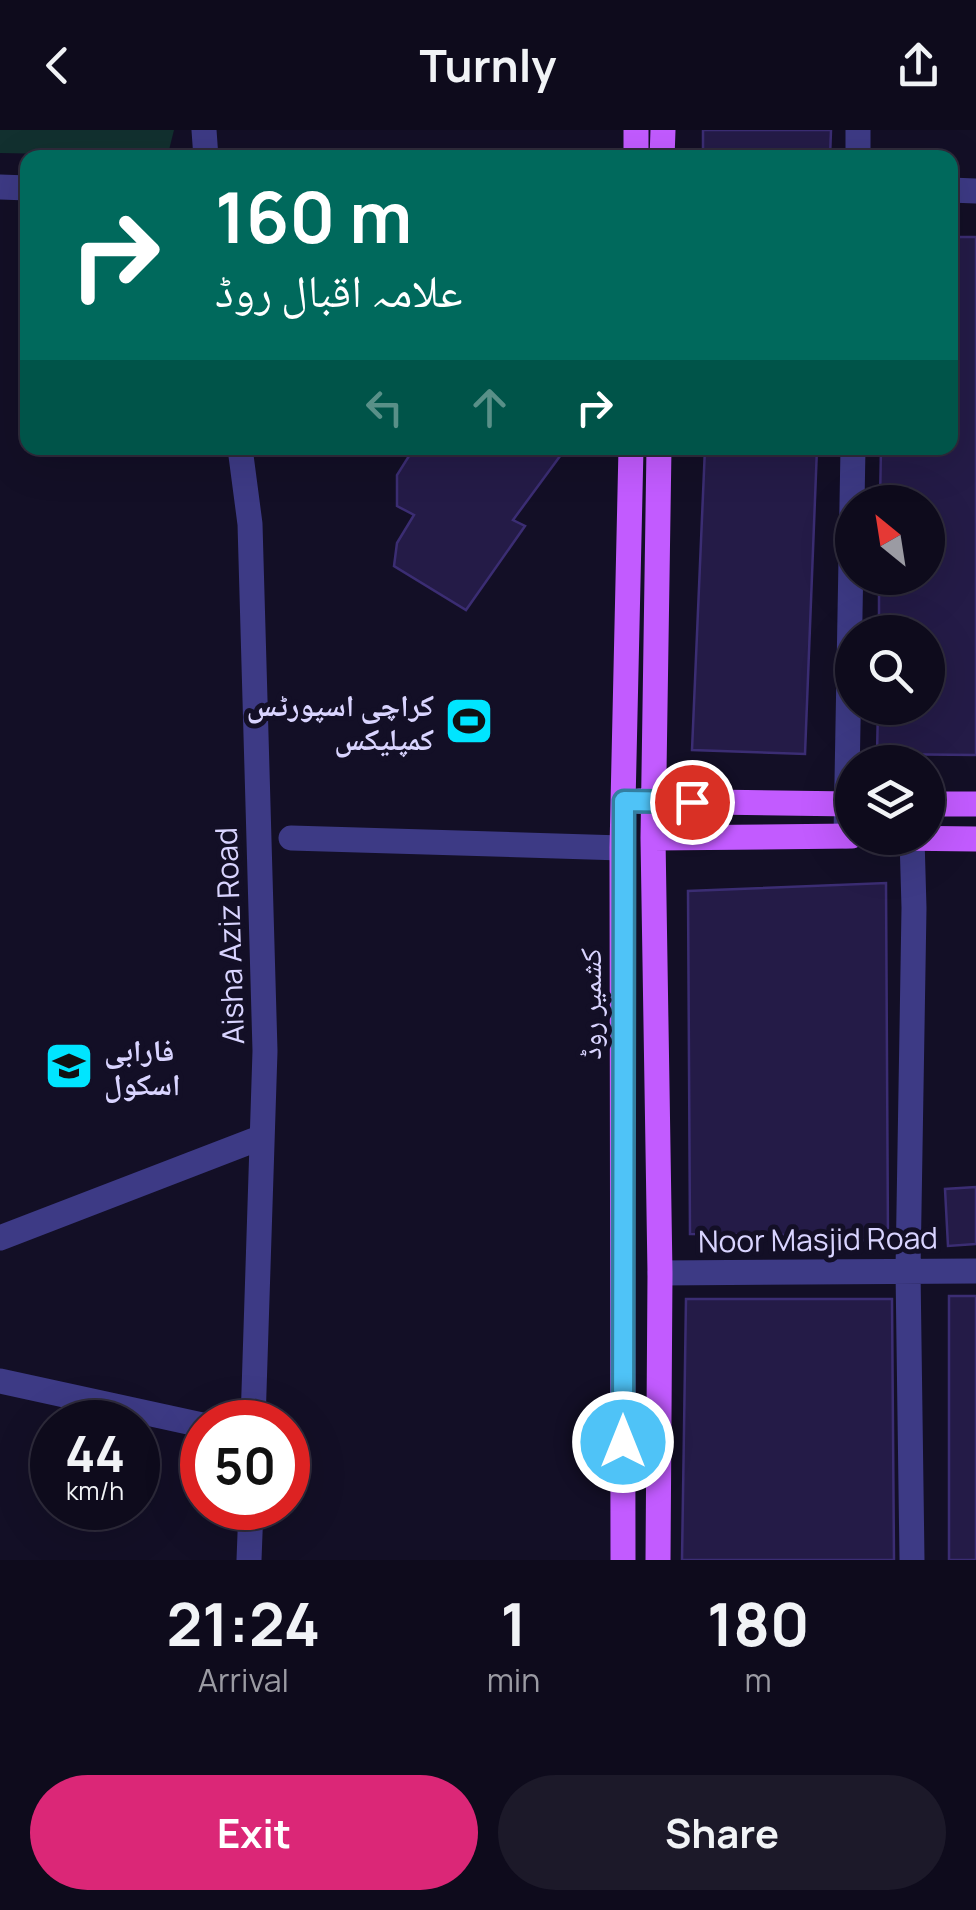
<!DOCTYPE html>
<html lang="en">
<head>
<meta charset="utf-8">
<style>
  :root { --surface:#0e0b1c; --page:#1c1929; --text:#f1f3f6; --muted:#9b9ba3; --line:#2e2b3b; --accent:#db2777 }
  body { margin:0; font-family:Manrope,"Noto Naskh Arabic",sans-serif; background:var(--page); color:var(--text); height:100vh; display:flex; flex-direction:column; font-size:38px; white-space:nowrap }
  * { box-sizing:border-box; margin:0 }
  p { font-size:32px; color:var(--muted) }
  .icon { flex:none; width:55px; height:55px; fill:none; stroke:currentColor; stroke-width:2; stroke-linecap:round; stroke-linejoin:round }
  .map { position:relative; height:1430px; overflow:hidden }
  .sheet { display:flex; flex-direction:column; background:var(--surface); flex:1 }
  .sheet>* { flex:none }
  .top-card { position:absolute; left:20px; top:20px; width:938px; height:305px; border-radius:20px; box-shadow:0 10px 40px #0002,0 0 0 2px var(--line); background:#00695c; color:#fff; overflow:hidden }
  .needle { width:65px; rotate:330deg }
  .controls { position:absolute; left:835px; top:355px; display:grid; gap:20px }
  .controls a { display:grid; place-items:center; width:110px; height:110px; border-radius:50%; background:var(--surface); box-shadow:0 10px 40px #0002,0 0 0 2px var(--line); font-size:50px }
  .speed { position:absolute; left:30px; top:1270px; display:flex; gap:20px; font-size:50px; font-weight:700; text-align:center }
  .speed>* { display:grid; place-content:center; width:130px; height:130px; border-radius:50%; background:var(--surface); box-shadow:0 10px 40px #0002,0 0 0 2px var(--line); line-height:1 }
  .speed small { font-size:25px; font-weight:400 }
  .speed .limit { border:15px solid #d22; background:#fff; color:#111 }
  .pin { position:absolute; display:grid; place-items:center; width:85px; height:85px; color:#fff; margin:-42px; border:5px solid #fff; border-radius:50%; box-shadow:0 2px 10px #0007 }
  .me { position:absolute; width:110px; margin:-55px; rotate:0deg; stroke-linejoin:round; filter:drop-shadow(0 0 8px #0008) }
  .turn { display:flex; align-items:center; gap:35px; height:210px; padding:0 30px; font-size:45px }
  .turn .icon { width:130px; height:130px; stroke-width:2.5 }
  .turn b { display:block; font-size:70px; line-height:85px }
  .lanes { display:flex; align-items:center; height:95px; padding:0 30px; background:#0003; justify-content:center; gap:50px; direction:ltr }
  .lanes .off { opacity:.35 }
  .eta { display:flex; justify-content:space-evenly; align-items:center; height:170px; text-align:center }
  .eta b { font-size:60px; font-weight:700; line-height:70px }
  .cta { display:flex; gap:20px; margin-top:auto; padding:20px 30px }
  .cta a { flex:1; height:115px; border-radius:60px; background:var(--accent); color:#fff; font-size:40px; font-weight:700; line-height:115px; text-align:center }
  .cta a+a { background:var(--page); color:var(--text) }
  header { display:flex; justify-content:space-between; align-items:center; height:130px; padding:0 30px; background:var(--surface); font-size:45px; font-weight:700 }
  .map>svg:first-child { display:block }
  .green { fill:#12302f }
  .building { fill:#241b47; stroke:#3b2d73; stroke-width:2.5 }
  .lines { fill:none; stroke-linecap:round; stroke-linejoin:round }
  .minor { stroke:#3d3a85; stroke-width:25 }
  .major { stroke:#c25bff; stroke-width:25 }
  .route-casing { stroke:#337fa1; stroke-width:25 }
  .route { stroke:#4fc3f7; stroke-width:18 }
  .labels { text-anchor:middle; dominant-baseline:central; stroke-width:10; stroke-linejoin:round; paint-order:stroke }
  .poi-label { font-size:30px; font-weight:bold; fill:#d9d4ff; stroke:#130f26; text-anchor:end }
  .street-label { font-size:30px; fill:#d9d4ff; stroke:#130f26 }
</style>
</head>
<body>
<header><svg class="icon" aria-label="back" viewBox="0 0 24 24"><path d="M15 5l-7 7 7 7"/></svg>Turnly<svg class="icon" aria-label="share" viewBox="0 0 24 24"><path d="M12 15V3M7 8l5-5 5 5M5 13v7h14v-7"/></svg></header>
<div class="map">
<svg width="976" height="1430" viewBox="0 0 976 1430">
  <rect width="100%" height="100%" fill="#130f26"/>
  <path class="green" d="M0 0H174L169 20 152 26 0 23Z"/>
  <path class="building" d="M703 0H831L830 28H703Z
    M950 107H976V625L877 624 878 578H928V502H879V448H928V372H880L881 318H950Z
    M414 318H566L513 390 525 396 466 480 394 436 397 413 414 385 397 376V345Z
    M705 318H817L805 624 692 620Z
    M886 753 888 1110 800 1111V1105L690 1104 688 761Z
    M976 1057V1114L948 1116 945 1059Z
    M949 1166H976V1430H949Z
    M686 1169H892L894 1430H682Z"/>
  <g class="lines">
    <path class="minor" d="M204 0 206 28
      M858 28V0
      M0 57 28 58
      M950 60 976 61
      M240 318 250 394 265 921 253 1292
      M846 706 853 318
      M291 708 622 718
      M912 708 914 778 908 1140 912 1430
      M0 1108 262 1007
      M660 1143 976 1141
      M0 1251 202 1295
      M249 1430 251 1378"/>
    <path class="major" d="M636 28V0
      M662 28 663 0
      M639 671 852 674
      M928 674H976
      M653 708 852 706
      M893 708 976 709
      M623 1430 622 718 631 318
      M658 1430 660 1143 653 708 659 318"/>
  </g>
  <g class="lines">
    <g class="route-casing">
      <path id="route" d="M623 1312 624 671 692 672"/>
    </g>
    <use href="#route" class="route"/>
  </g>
  <defs>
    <g id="stadium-square" transform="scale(2.5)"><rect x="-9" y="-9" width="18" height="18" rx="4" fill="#00e5ff" stroke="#130f26"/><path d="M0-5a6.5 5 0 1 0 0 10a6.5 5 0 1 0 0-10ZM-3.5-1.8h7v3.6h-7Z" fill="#111"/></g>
    <g id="school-square" transform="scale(2.5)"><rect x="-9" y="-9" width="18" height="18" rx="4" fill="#00e5ff" stroke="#130f26"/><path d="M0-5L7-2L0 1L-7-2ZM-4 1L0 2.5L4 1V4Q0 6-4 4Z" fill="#111"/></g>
  </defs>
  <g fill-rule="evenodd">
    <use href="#stadium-square" x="469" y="591"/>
    <use href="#school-square" x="69" y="936"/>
  </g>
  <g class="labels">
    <g class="poi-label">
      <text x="434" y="574">کراچی اسپورٹس<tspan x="434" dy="34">کمپلیکس</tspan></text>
      <text x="104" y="919" text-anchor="start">فارابی<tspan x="104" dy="34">اسکول</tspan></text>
    </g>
    <g class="street-label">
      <text transform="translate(229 806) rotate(-92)">Aisha Aziz Road</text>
      <text transform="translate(589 874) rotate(-90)">کشمیر روڈ</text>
      <text transform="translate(818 1109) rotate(-1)">Noor Masjid Road</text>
    </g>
  </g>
</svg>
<div class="controls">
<a><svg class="needle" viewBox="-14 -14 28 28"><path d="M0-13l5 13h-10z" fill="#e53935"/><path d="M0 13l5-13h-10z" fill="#9b9ba3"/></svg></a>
<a><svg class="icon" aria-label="search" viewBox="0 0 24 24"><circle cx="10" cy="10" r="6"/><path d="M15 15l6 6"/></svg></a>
<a><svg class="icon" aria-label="layers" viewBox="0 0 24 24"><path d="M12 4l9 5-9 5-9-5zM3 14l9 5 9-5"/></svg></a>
</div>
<div class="speed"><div>44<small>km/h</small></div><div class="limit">50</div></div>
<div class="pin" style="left:692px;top:672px;background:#d93025"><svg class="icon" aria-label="arrive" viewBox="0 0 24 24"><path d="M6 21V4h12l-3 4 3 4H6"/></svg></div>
<svg class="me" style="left:623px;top:1312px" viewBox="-20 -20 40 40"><circle r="17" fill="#4fc3f7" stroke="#fff" stroke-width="3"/><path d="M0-11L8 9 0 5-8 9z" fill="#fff"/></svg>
<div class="top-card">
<div class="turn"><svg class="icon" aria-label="right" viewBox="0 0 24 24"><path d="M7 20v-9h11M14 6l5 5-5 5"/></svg><div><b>160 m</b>علامہ اقبال روڈ</div></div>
<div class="lanes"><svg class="icon off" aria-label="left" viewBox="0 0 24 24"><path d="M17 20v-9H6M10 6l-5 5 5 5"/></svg><svg class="icon off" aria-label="ahead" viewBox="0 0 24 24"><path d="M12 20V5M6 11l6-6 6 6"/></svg><svg class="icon" aria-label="right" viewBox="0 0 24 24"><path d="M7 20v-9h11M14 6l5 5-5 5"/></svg></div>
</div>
</div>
<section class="sheet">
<div class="eta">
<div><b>21:24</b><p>Arrival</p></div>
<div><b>1</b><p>min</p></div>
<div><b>180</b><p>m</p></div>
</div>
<div class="cta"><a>Exit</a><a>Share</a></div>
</section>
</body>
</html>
